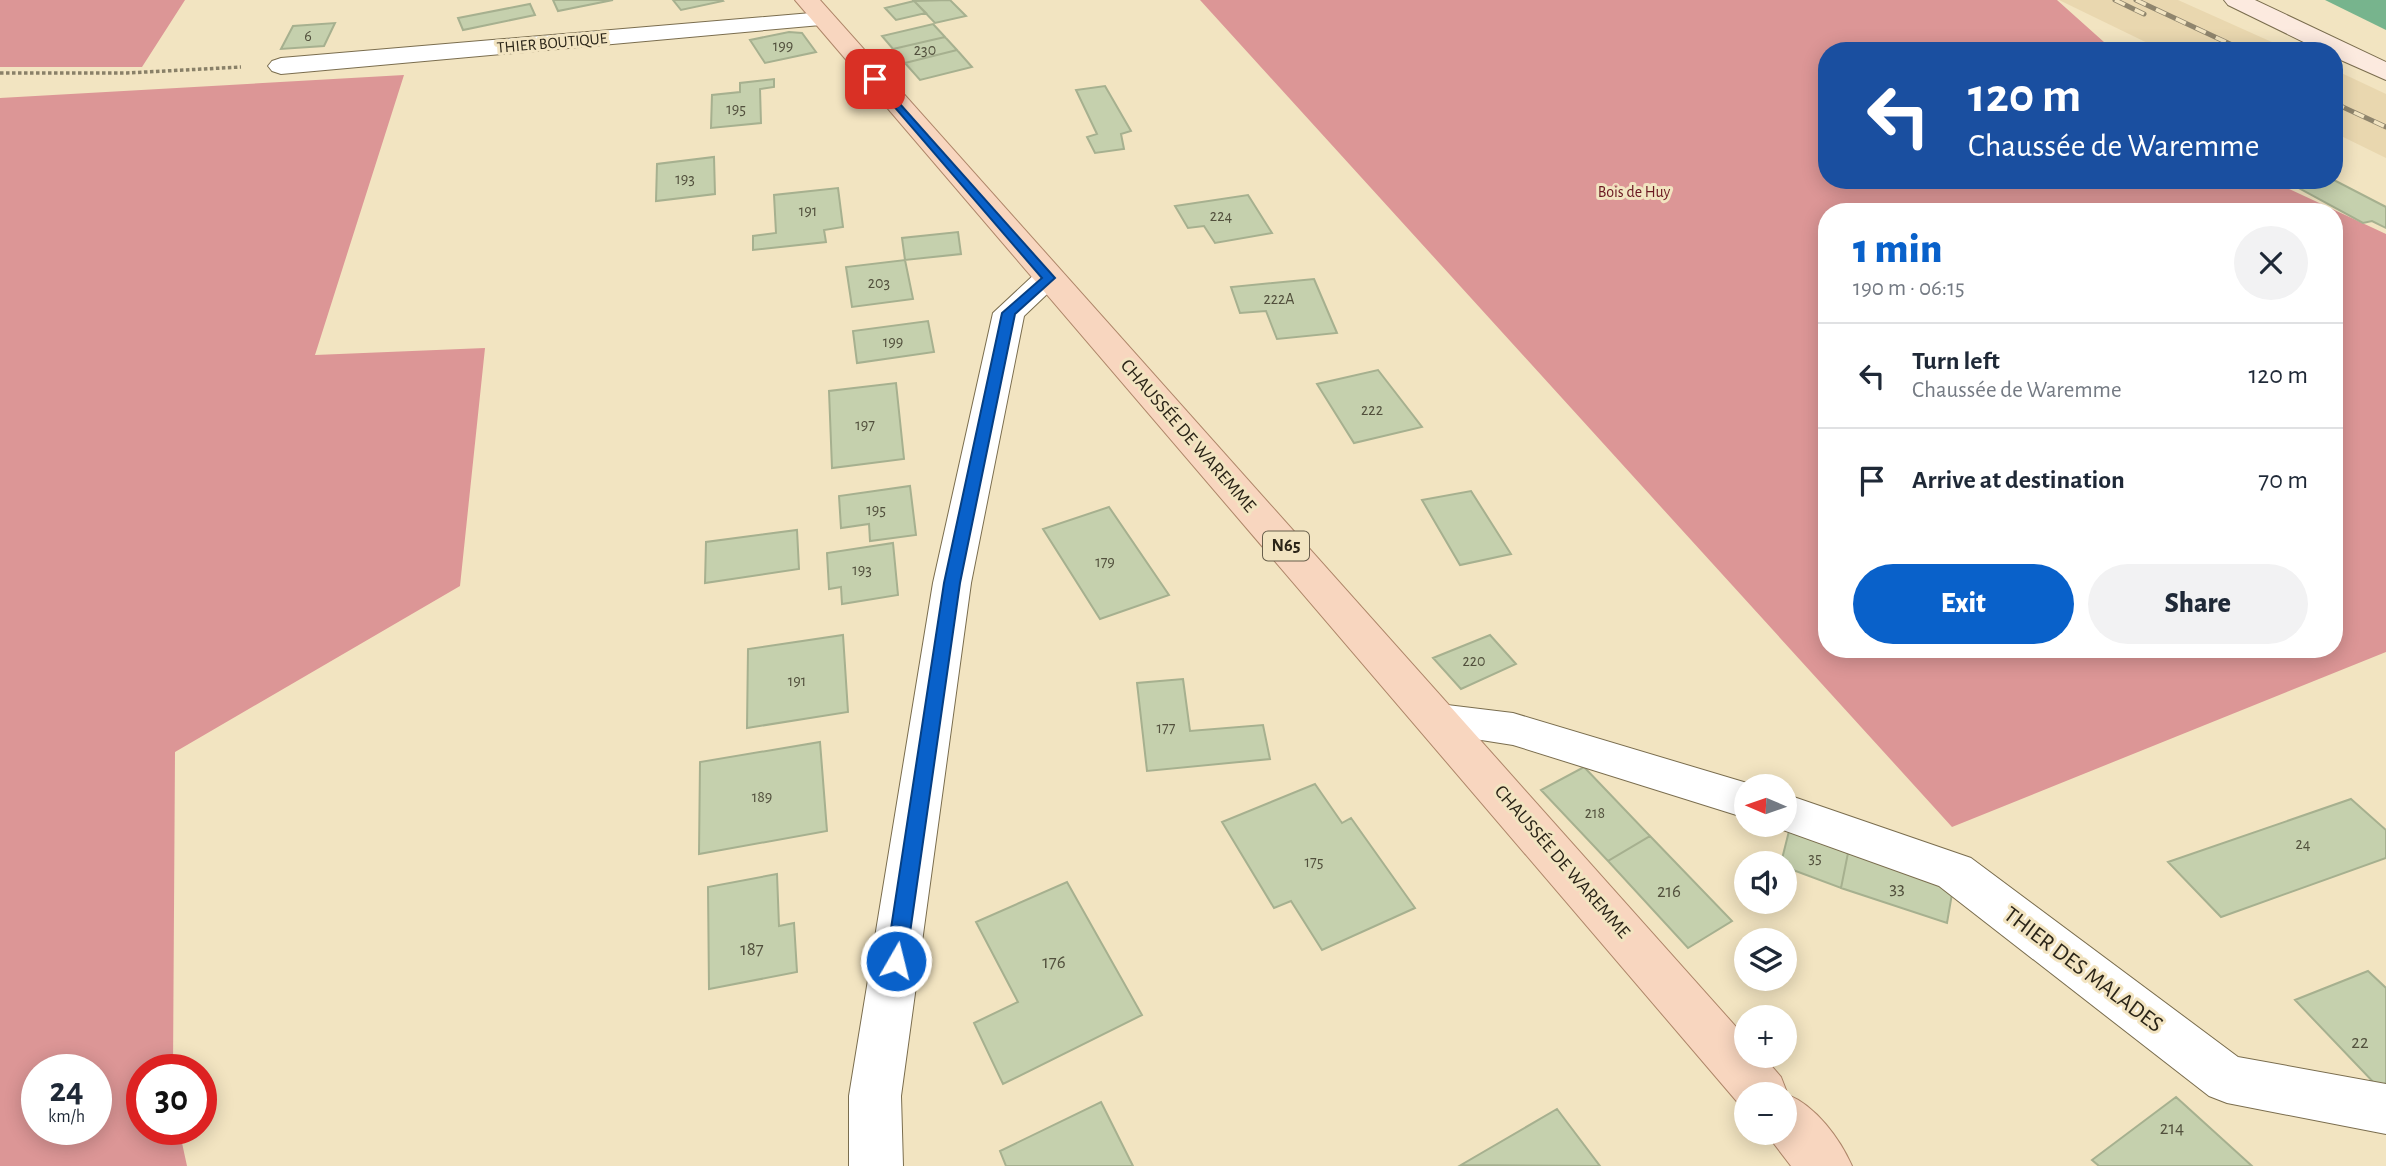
<!DOCTYPE html>
<html lang="en">
<head>
<meta charset="utf-8">
<style>
  :root { --surface:#fff; --page:#f2f2f3; --text:#1f2937; --muted:#747a83; --line:#e0e1e3; --accent:#0961ca }
  body { margin:0; font-family:"Alegreya Sans",sans-serif; background:var(--page); color:var(--text); height:100vh; display:flex; flex-direction:column; font-size:26px; white-space:nowrap }
  * { box-sizing:border-box; margin:0 }
  p { font-size:23px; color:var(--muted) }
  .icon { flex:none; width:38px; height:38px; fill:none; stroke:currentColor; stroke-width:2; stroke-linecap:round; stroke-linejoin:round }
  .map { position:relative; flex:1; overflow:hidden }
  .side { position:absolute; left:1818px; top:203px; width:525px; height:455px; display:flex; flex-direction:column; background:var(--surface); border-radius:28px; box-shadow:0 4px 18px #0003 }
  .side>* { flex:none }
  .guide { position:absolute; left:1818px; top:42px; width:525px; height:147px; border-radius:28px; box-shadow:0 4px 18px #0003; background:#1a4fa0; color:#fff; overflow:hidden }
  .needle { width:46px; rotate:272deg }
  .buttons { position:absolute; left:1734px; top:774px; display:grid; gap:14px }
  .buttons a { display:grid; place-items:center; width:63px; height:63px; border-radius:50%; background:var(--surface); box-shadow:0 4px 18px #0003; font-size:35px }
  .speed { position:absolute; left:21px; top:1054px; display:flex; gap:14px; font-size:35px; font-weight:700; text-align:center }
  .speed>* { display:grid; place-content:center; width:91px; height:91px; border-radius:50%; background:var(--surface); box-shadow:0 4px 18px #0003; line-height:1 }
  .speed small { font-size:18px; font-weight:400 }
  .speed .limit { border:10px solid #d22; background:#fff; color:#111 }
  .pin { position:absolute; display:grid; place-items:center; width:60px; height:60px; color:#fff; margin:-30px; border-radius:14px; box-shadow:0 4px 10px #0006 }
  .me { position:absolute; width:77px; margin:-38px; rotate:8deg; stroke-linejoin:round; filter:drop-shadow(0 0 5px #0008) }
  .turn { display:flex; align-items:center; gap:24px; height:147px; padding:0 35px; font-size:32px }
  .turn .icon { width:91px; height:91px; stroke-width:2.5 }
  .turn b { display:block; font-size:49px; line-height:60px }
  .round { display:grid; place-items:center; flex:none; width:74px; height:74px; border-radius:37px; background:var(--page) }
  .overview { display:flex; align-items:center; justify-content:space-between; height:119px; padding:0 35px }
  h1 { font-size:42px; font-weight:800; line-height:52px; color:var(--accent) }
  .button { display:flex; gap:14px; margin-top:auto; padding:14px 35px }
  .button a { flex:1; height:80px; border-radius:42px; background:var(--accent); color:#fff; font-size:28px; font-weight:800; line-height:80px; text-align:center }
  .button a+a { background:var(--page); color:var(--text) }
  ul { padding:0; list-style:none }
  li { display:flex; align-items:center; gap:21px; height:105px; padding:0 35px; border-top:2px solid var(--line) }
  li div { flex:1 }
  li b { display:block; font-size:26px }
  li em { font-style:normal }
  .map>svg:first-child { display:block }
  .built { fill:#e9d7af }
  .forest { fill:#dc9696; fill-rule:evenodd }
  .water { fill:#77b48d }
  .building { fill:#c5d0ad; stroke:#a6b08f; stroke-width:2 }
  .lines { fill:none; stroke-linecap:round; stroke-linejoin:round }
  .street-casing { stroke:#7a6d4e; stroke-width:2 }
  .secondary-casing { stroke:#7a6d4e; stroke-width:2 }
  .primary-casing { stroke:#ae8669; stroke-width:2 }
  .path { stroke:#898068; stroke-width:3.5; stroke-dasharray:3.5 2.5; stroke-linecap:butt }
  .street { fill:#fff; fill-rule:evenodd }
  .secondary { fill:#fceadf; fill-rule:evenodd }
  .primary { fill:#f8d6bf; fill-rule:evenodd }
  .rail-casing { stroke:#8f856d; stroke-width:5 }
  .rail { stroke:#f2e4c1; stroke-width:3.5; stroke-dasharray:11; stroke-linecap:butt }
  .route { fill:#0961ca; stroke:#063f83; stroke-width:2 }
  .labels { text-anchor:middle; dominant-baseline:central; stroke-width:6; stroke-linejoin:round; paint-order:stroke }
  .number-label { font-size:16px; fill:#52503d }
  .far-street-label { font-size:16px; fill:#2b2518; stroke:#f2e4c1 }
  .far-park-label { font-size:16px; fill:#6a1821; stroke:#f2e4c1 }
  .shield { fill:#f2e4c1; stroke:#675e4b; stroke-width:2 }
  .shield-label { font-size:18px; font-weight:bold; fill:#2b2518 }
  .street-label { font-size:19px; fill:#2b2518; stroke:#f2e4c1 }
  .near-number-label { font-size:19px; fill:#52503d }
  .near-street-label { font-size:23px; fill:#2b2518; stroke:#f2e4c1 }
</style>
</head>
<body>
<div class="map">
<svg width="2386" height="1166" viewBox="0 0 2386 1166">
  <rect width="100%" height="100%" fill="#f2e4c1"/>
  <path class="built" d="M2059 0H2178L2292 51H2164Z
    M2335 70 2386 94V158L2335 133Z"/>
  <path class="forest" d="M0 0H185L142 67H0Z
    M1200 0H2057L2114 51H1827V180H2270L2386 234V652L1952 827ZM1827 212H2334V649H1827Z
    M404 75 315 355 485 348 460 586 175 752 173 1069H142V1129H179L187 1166H0V98ZM37 1069H96V1129H37Z"/>
  <path class="water" d="M2325 0H2386V30Z"/>
  <path class="building" d="M553 0H613L558 11Z
    M673 0H722L723 1 681 10Z
    M950 0 966 16 935 23 914 1Z
    M914 1 926 13 896 20 885 8Z
    M530 4 535 15 463 30 458 18Z
    M335 23 324 46 281 49 293 26Z
    M933 24 945 37 893 49 882 36Z
    M789 32 802 33 816 52 765 63 750 40Z
    M945 37 957 50 905 63 893 49Z
    M957 50 972 67 920 80 905 63Z
    M774 79V87L760 89 761 123 711 128 712 95 740 92V83Z
    M1105 86 1131 131 1121 134 1124 149 1095 153 1087 137 1097 134 1076 90Z
    M714 157 715 194 656 201 657 164Z
    M2284 180H2334L2386 207V228L2372 221 2363 223Z
    M838 188 843 227 824 230 826 242 753 250V236L776 233 774 195Z
    M1248 195 1272 233 1215 243 1204 226 1188 228 1175 206Z
    M958 232 961 254 905 260 902 238Z
    M905 260 913 299 852 307 846 267Z
    M1314 279 1337 333 1277 339 1266 311 1240 313 1231 287Z
    M928 321 934 352 857 363 853 331Z
    M1378 370 1422 427 1354 443 1317 384Z
    M896 383 904 459 832 468 829 391Z
    M910 486 916 535 870 541 869 524 841 528 839 496Z
    M1471 491 1511 554 1460 565 1422 500Z
    M1109 507 1169 595 1100 619 1043 529Z
    M797 530 799 569 705 583 706 542Z
    M893 543 898 595 842 604 841 587 829 589 827 553Z
    M843 635 848 712 747 728 748 649Z
    M1490 635 1516 664 1461 689 1433 658Z
    M1183 679 1190 731 1263 725 1270 759 1147 771 1137 683Z
    M820 742 827 831 699 854 700 762Z
    M1584 767 1650 836 1608 861 1541 790Z
    M1315 784 1342 823 1351 818 1415 908 1322 950 1291 901 1274 908 1222 822Z
    M2351 799 2386 830V858L2221 917 2168 862Z
    M1789 831 1848 853 1841 888 1785 867V863H1781Z
    M1650 836 1732 921 1688 948 1608 861Z
    M1848 853 1953 888 1947 923 1841 888Z
    M777 874 779 926 794 923 797 972 709 989 708 887Z
    M1067 882 1142 1015 1003 1084 974 1023 1018 1002 976 922Z
    M2368 971 2386 988V1083L2378 1087 2295 1000Z
    M2176 1097 2252 1166H2099L2092 1160Z
    M1101 1102 1133 1166H1006L1000 1151Z
    M1557 1109 1600 1166 1461 1165Z"/>
  <g class="lines">
    <g class="street-casing">
      <path id="street" d="M823 12 832 14 835 19 832 24 281 74 272 71 268 66 272 61 281 58Z
        M1049 269 1060 271 1064 278 1024 316 971 583 901 1096 903 1166H849V1096L933 583 993 313 1038 271Z
        M1439 704 1513 713 1757 786H1746V818L1513 745 1424 731 1418 720 1424 709Z
        M1785 794 1971 858 2238 1057 2386 1084V1134L2227 1103 2209 1096 1939 886 1769 825 1785 824Z"/>
    </g>
    <g class="secondary-casing">
      <path id="secondary" d="M2224 0H2255L2386 62V80L2334 57V51H2322L2228 5Z"/>
    </g>
    <g class="primary-casing">
      <path id="primary" d="M795 0H820L1746 1038V1055H1762L1781 1077 1788 1095C1816 1106 1840 1139 1852 1166H1791L1765 1132H1785V1094H1746L1745 1111Z"/>
    </g>
    <path class="path" d="M0 73H127L241 67"/>
    <use href="#street" class="street"/>
    <use href="#secondary" class="secondary"/>
    <use href="#primary" class="primary"/>
    <g class="rail-casing">
      <path id="rail" d="M2115 0 2144 14
        M2136 0 2245 51
        M2334 103 2386 127"/>
    </g>
    <use href="#rail" class="rail"/>
  </g>
  <path class="route" d="M875 76 1055 278 1015 314 960 583 906 961 903 967 896 970 889 967 886 961 944 583 1002 313 1042 278 872 81V77Z"/>
  <g class="labels">
    <g class="number-label">
      <text x="308" y="36">6</text>
      <text x="783" y="46">199</text>
      <text x="925" y="50">230</text>
      <text x="736" y="109">195</text>
      <text x="685" y="179">193</text>
      <text x="808" y="211">191</text>
      <text x="1221" y="216">224</text>
      <text x="879" y="283">203</text>
      <text x="1279" y="299">222A</text>
      <text x="893" y="342">199</text>
      <text x="1372" y="410">222</text>
      <text x="865" y="425">197</text>
      <text x="876" y="510">195</text>
      <text x="1105" y="562">179</text>
      <text x="862" y="570">193</text>
      <text x="1474" y="661">220</text>
      <text x="797" y="681">191</text>
      <text x="1166" y="728">177</text>
      <text x="762" y="797">189</text>
      <text x="1595" y="813">218</text>
      <text x="2303" y="844">24</text>
      <text x="1815" y="858">35</text>
      <text x="1314" y="862">175</text>
    </g>
    <g class="far-street-label">
      <text transform="translate(552 43) rotate(-5)">THIER BOUTIQUE</text>
    </g>
    <g class="far-park-label">
      <text x="1634" y="192">Bois de Huy</text>
    </g>
    <rect class="shield" x="1263" y="531.5" width="46" height="29" rx="5"/>
    <g class="shield-label">
      <text x="1286" y="546">N65</text>
    </g>
    <g class="street-label">
      <text transform="translate(1188 436) rotate(49)">CHAUSSÉE DE WAREMME</text>
      <text transform="translate(1562 862) rotate(49)">CHAUSSÉE DE WAREMME</text>
    </g>
    <g class="near-number-label">
      <text x="1897" y="888">33</text>
      <text x="1669" y="891">216</text>
      <text x="752" y="949">187</text>
      <text x="1054" y="962">176</text>
      <text x="2360" y="1042">22</text>
      <text x="2172" y="1128">214</text>
    </g>
    <g class="near-street-label">
      <text transform="translate(2083 970) rotate(37)">THIER DES MALADES</text>
    </g>
  </g>
</svg>
<div class="buttons">
<a><svg class="needle" viewBox="-14 -14 28 28"><path d="M0-13l5 13h-10z" fill="#e53935"/><path d="M0 13l5-13h-10z" fill="#747a83"/></svg></a>
<a><svg class="icon" aria-label="sound" viewBox="0 0 24 24"><path d="M4 9h4l5-4v14l-5-4H4zM17 9q2 3 0 6"/></svg></a>
<a><svg class="icon" aria-label="layers" viewBox="0 0 24 24"><path d="M12 4l9 5-9 5-9-5zM3 14l9 5 9-5"/></svg></a>
<a>+</a>
<a>−</a>
</div>
<div class="speed"><div>24<small>km/h</small></div><div class="limit">30</div></div>
<div class="pin" style="left:875px;top:79px;background:#d93025"><svg class="icon" aria-label="arrive" viewBox="0 0 24 24"><path d="M6 21V4h12l-3 4 3 4H6"/></svg></div>
<svg class="me" style="left:896px;top:961px" viewBox="-20 -20 40 40"><circle r="17" fill="#0961ca" stroke="#fff" stroke-width="3"/><path d="M0-11L8 9 0 5-8 9z" fill="#fff"/></svg>
<div class="guide">
<div class="turn"><svg class="icon" aria-label="left" viewBox="0 0 24 24"><path d="M17 20v-9H6M10 6l-5 5 5 5"/></svg><div><b>120 m</b>Chaussée de Waremme</div></div>
</div>
<section class="side">
<div class="overview"><div><h1>1 min</h1><p>190 m · 06:15</p></div><a class="round"><svg class="icon" aria-label="close" viewBox="0 0 24 24"><path d="M6 6l12 12M18 6L6 18"/></svg></a></div>
<ul>
<li><svg class="icon" aria-label="left" viewBox="0 0 24 24"><path d="M17 20v-9H6M10 6l-5 5 5 5"/></svg><div><b>Turn left</b><p>Chaussée de Waremme</p></div><em>120 m</em></li>
<li><svg class="icon" aria-label="arrive" viewBox="0 0 24 24"><path d="M6 21V4h12l-3 4 3 4H6"/></svg><div><b>Arrive at destination</b></div><em>70 m</em></li>
</ul>
<div class="button"><a>Exit</a><a>Share</a></div>
</section>
</div>
</body>
</html>
